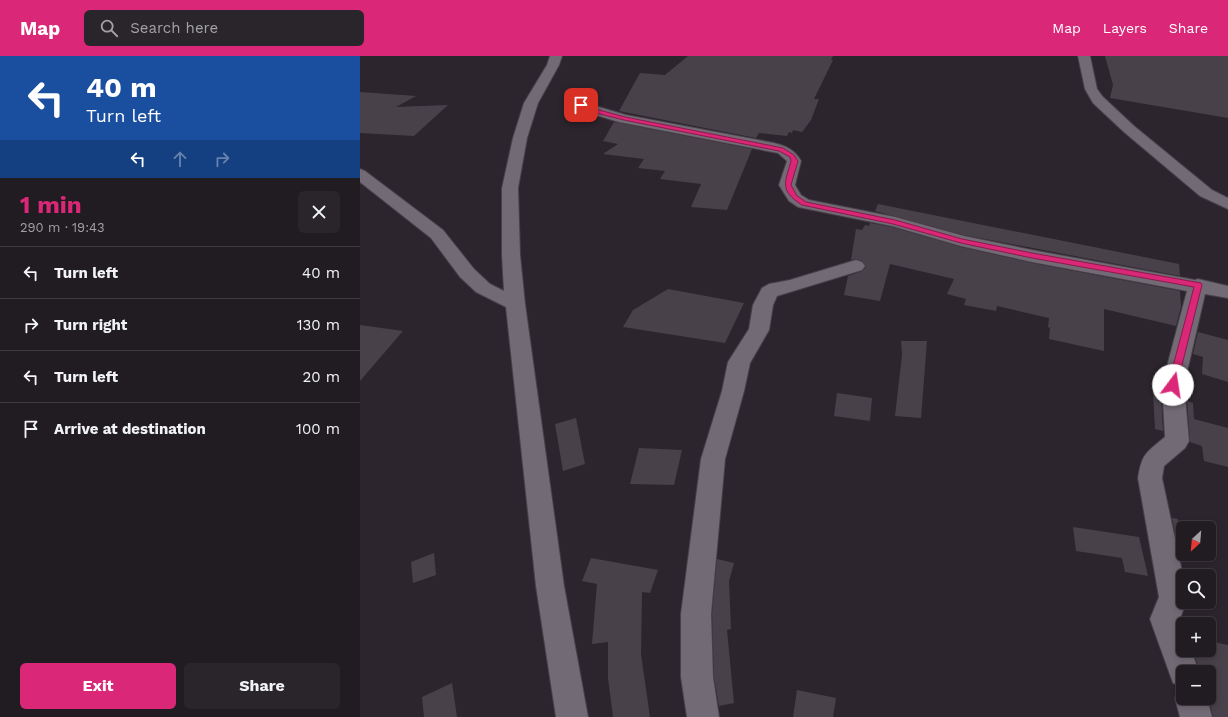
<!DOCTYPE html>
<html lang="en">
<head>
<meta charset="utf-8">
<style>
  :root { --surface:#211c22; --page:#29252a; --text:#f1f3f6; --muted:#a2a1a5; --line:#3e3a40; --accent:#db2777 }
  body { margin:0; font-family:"Work Sans",sans-serif; background:var(--page); color:var(--text); height:100vh; display:flex; flex-direction:column; font-size:15px; white-space:nowrap }
  * { box-sizing:border-box; margin:0 }
  p { font-size:13px; color:var(--muted) }
  .icon { flex:none; width:22px; height:22px; fill:none; stroke:currentColor; stroke-width:2; stroke-linecap:round; stroke-linejoin:round }
  .map { position:relative; flex:1; overflow:hidden }
  .sheet { display:flex; flex-direction:column; background:var(--surface); width:360px }
  .sheet>* { flex:none }
  .top-card { background:#1a4fa0; color:#fff; overflow:hidden }
  .needle { width:26px; rotate:206deg }
  .controls { position:absolute; left:816px; top:465px; display:grid; gap:8px }
  .controls a { display:grid; place-items:center; width:40px; height:40px; border-radius:6px; background:var(--surface); box-shadow:0 2px 6px #0003,0 0 0 1px var(--line); font-size:20px }
  .pin { position:absolute; display:grid; place-items:center; width:34px; height:34px; color:#fff; margin:-17px; border-radius:8px; box-shadow:0 2px 6px #0006 }
  .me { position:absolute; width:44px; margin:-22px; rotate:14deg; stroke-linejoin:round; filter:drop-shadow(0 0 3px #0008) }
  .turn { display:flex; align-items:center; gap:14px; height:84px; padding:0 20px; font-size:18px }
  .turn .icon { width:52px; height:52px; stroke-width:2.5 }
  .turn b { display:block; font-size:28px; line-height:34px }
  .lanes { display:flex; align-items:center; height:38px; padding:0 20px; background:#0003; justify-content:center; gap:20px; direction:ltr }
  .lanes .off { opacity:.35 }
  .round { display:grid; place-items:center; flex:none; width:42px; height:42px; border-radius:6px; background:var(--page) }
  .overview { display:flex; align-items:center; justify-content:space-between; height:68px; padding:0 20px }
  h1 { font-size:24px; font-weight:700; line-height:30px; color:var(--accent) }
  .primary-button { display:flex; gap:8px; margin-top:auto; padding:8px 20px }
  .primary-button a { flex:1; height:46px; border-radius:6px; background:var(--accent); color:#fff; font-size:16px; font-weight:700; line-height:46px; text-align:center }
  .primary-button a+a { background:var(--page); color:var(--text) }
  ul { padding:0; list-style:none }
  li { display:flex; align-items:center; gap:12px; height:52px; padding:0 20px; border-top:1px solid var(--line) }
  li div { flex:1 }
  li b { display:block; font-size:15px }
  li em { font-style:normal }
  header { display:flex; align-items:center; gap:24px; box-sizing:border-box; height:56px; padding:0 20px; background:var(--accent); color:#fff }
  header strong { font-size:19px }
  nav { display:flex; gap:22px; margin-inline-start:auto; font-size:14px }
  .search { width:280px; height:36px; background:var(--page); display:flex; align-items:center; gap:10px; box-sizing:border-box; padding:0 14px; border-radius:6px; color:var(--muted); font-size:15px }
  main { display:flex; flex:1; min-height:0 }
  .map>svg:first-child { display:block }
  .building { fill:#49414a }
  .lines { fill:none; stroke-linecap:round; stroke-linejoin:round }
  .street-casing { stroke:#484149; stroke-width:2 }
  .street { fill:#726a74; fill-rule:evenodd }
  .route { fill:#db2777; stroke:#8e194d }
</style>
</head>
<body>
<header>
<strong>Map</strong>
<div class="search"><svg class="icon" aria-label="search" viewBox="0 0 24 24"><circle cx="10" cy="10" r="6"/><path d="M15 15l6 6"/></svg>Search here</div>
<nav><a>Map</a><a>Layers</a><a>Share</a></nav>
</header>
<main>
<section class="sheet">
<div class="top-card">
<div class="turn"><svg class="icon" aria-label="left" viewBox="0 0 24 24"><path d="M17 20v-9H6M10 6l-5 5 5 5"/></svg><div><b>40 m</b>Turn left</div></div>
<div class="lanes"><svg class="icon" aria-label="left" viewBox="0 0 24 24"><path d="M17 20v-9H6M10 6l-5 5 5 5"/></svg><svg class="icon off" aria-label="ahead" viewBox="0 0 24 24"><path d="M12 20V5M6 11l6-6 6 6"/></svg><svg class="icon off" aria-label="right" viewBox="0 0 24 24"><path d="M7 20v-9h11M14 6l5 5-5 5"/></svg></div>
</div>
<div class="overview"><div><h1>1 min</h1><p>290 m · 19:43</p></div><a class="round"><svg class="icon" aria-label="close" viewBox="0 0 24 24"><path d="M6 6l12 12M18 6L6 18"/></svg></a></div>
<ul>
<li><svg class="icon" aria-label="left" viewBox="0 0 24 24"><path d="M17 20v-9H6M10 6l-5 5 5 5"/></svg><div><b>Turn left</b></div><em>40 m</em></li>
<li><svg class="icon" aria-label="right" viewBox="0 0 24 24"><path d="M7 20v-9h11M14 6l5 5-5 5"/></svg><div><b>Turn right</b></div><em>130 m</em></li>
<li><svg class="icon" aria-label="left" viewBox="0 0 24 24"><path d="M17 20v-9H6M10 6l-5 5 5 5"/></svg><div><b>Turn left</b></div><em>20 m</em></li>
<li><svg class="icon" aria-label="arrive" viewBox="0 0 24 24"><path d="M6 21V4h12l-3 4 3 4H6"/></svg><div><b>Arrive at destination</b></div><em>100 m</em></li>
</ul>
<div class="primary-button"><a>Exit</a><a>Share</a></div>
</section>
<div class="map">
<svg width="868" height="661" viewBox="0 0 868 661">
  <rect width="100%" height="100%" fill="#2c252e"/>
  <path class="building" d="M328 0H473L471 4H473L454 43H459L451 64 442 76 433 74 432 77 429 76 427 80 399 77 396 82 259 55 280 17 305 19Z
    M745 0H868V62L750 42 753 29Z
    M0 36 56 40 36 51 88 49 54 80 0 77Z
    M254 66 392 93 367 154 331 151 341 128 300 123 305 115 278 112 284 103 243 98 258 88 243 85Z
    M518 148 819 208 820 220 604 179 515 155Z
    M510 167 532 171 601 191 672 207 820 235 821 251 816 270 744 253V295L689 283 690 272 688 271 689 262 637 250 636 255 604 249 606 243 587 238 594 223 530 208 520 245 484 239 488 220 502 215 506 211 502 205 496 203 491 204 496 173 502 174 505 169 509 170Z
    M308 233 384 247 365 287 263 271 273 254Z
    M0 269 43 275 0 325Z
    M838 276 868 284V326L842 318 843 301 833 298Z
    M541 285H567L561 362 535 360 542 299Z
    M477 337 512 342 510 365 474 360Z
    M793 337 801 338 803 375 795 373Z
    M827 345 833 347 834 363 868 372V411L844 405 842 390 830 386Z
    M216 362 225 408 203 415 195 368Z
    M279 392 322 394 314 429 270 428Z
    M812 462 818 463 823 485V498H826L828 506 821 505Z
    M713 471 779 481 788 520 765 516 762 502 716 495Z
    M74 497 76 519 53 527 51 506Z
    M231 502 298 514 290 537 282 536 281 598 290 661H253L248 622V586L232 588 237 528 222 525Z
    M357 503 374 507 369 525 371 573 367 574 374 647 359 650 354 621 352 558Z
    M849 585 868 589V661H853L849 642V616H840L833 594H849Z
    M92 627 97 661H64L62 641Z
    M437 634 476 642 473 661H433Z"/>
  <g class="lines">
    <g class="street-casing">
      <path id="street" d="M190 0H202L199 9 178 47 167 82 158 132 160 199 165 248 204 530 228 661H196L176 530 146 251 116 236 100 221 71 182 0 126V113L5 115 83 174 114 213 130 228 144 235 142 199V132L153 82 164 47 187 9Z
        M718 0H730L737 33 743 41 774 70 852 134 868 142V153L840 140 764 76 733 47 725 33Z
        M220 41 225 42 229 48 266 59 414 87C426 90 435 94 441 105L435 129 441 139 449 144 535 161 604 180 672 194 835 224 838 223 868 230V242L845 238 824 329 829 385 825 392 804 410 802 422 823 520V546H826L820 563 823 572V594H831L839 616H823V642H847L852 661H820L815 642 821 630 813 627 790 563 799 541 778 422C782 397 786 397 805 381L802 329 827 235 672 206 601 190 532 170 438 151 429 145 419 129 427 105 418 97 259 66 219 54 213 45Z
        M496 204 502 206 505 210 502 214 417 240 413 249 409 274 390 307 384 335 365 403 351 558 353 621 359 661H327L321 621V558L341 403 362 335 368 306 389 273 393 249 402 232 409 228 430 224Z"/>
    </g>
    <use href="#street" class="street"/>
  </g>
  <path class="route" d="M221 47 235 53 265 61 423 92 434 99 438 105 431 129 437 140 446 146 535 164 602 183 672 197 841 227 842 229 817 329 813 332 808 329 834 231 672 202 601 187 533 168 442 149C419 134 425 127 431 105L430 101 419 95 264 64 232 56 219 50Z"/>
</svg>
<div class="controls">
<a><svg class="needle" viewBox="-14 -14 28 28"><path d="M0-13l5 13h-10z" fill="#e53935"/><path d="M0 13l5-13h-10z" fill="#a2a1a5"/></svg></a>
<a><svg class="icon" aria-label="search" viewBox="0 0 24 24"><circle cx="10" cy="10" r="6"/><path d="M15 15l6 6"/></svg></a>
<a>+</a>
<a>−</a>
</div>
<div class="pin" style="left:221px;top:49px;background:#d93025"><svg class="icon" aria-label="arrive" viewBox="0 0 24 24"><path d="M6 21V4h12l-3 4 3 4H6"/></svg></div>
<svg class="me" style="left:813px;top:329px" viewBox="-20 -20 40 40"><circle r="19" fill="#fff"/><path d="M0-13L10 11 0 6-10 11z" fill="#db2777"/></svg>
</div>
</main>
</body>
</html>
